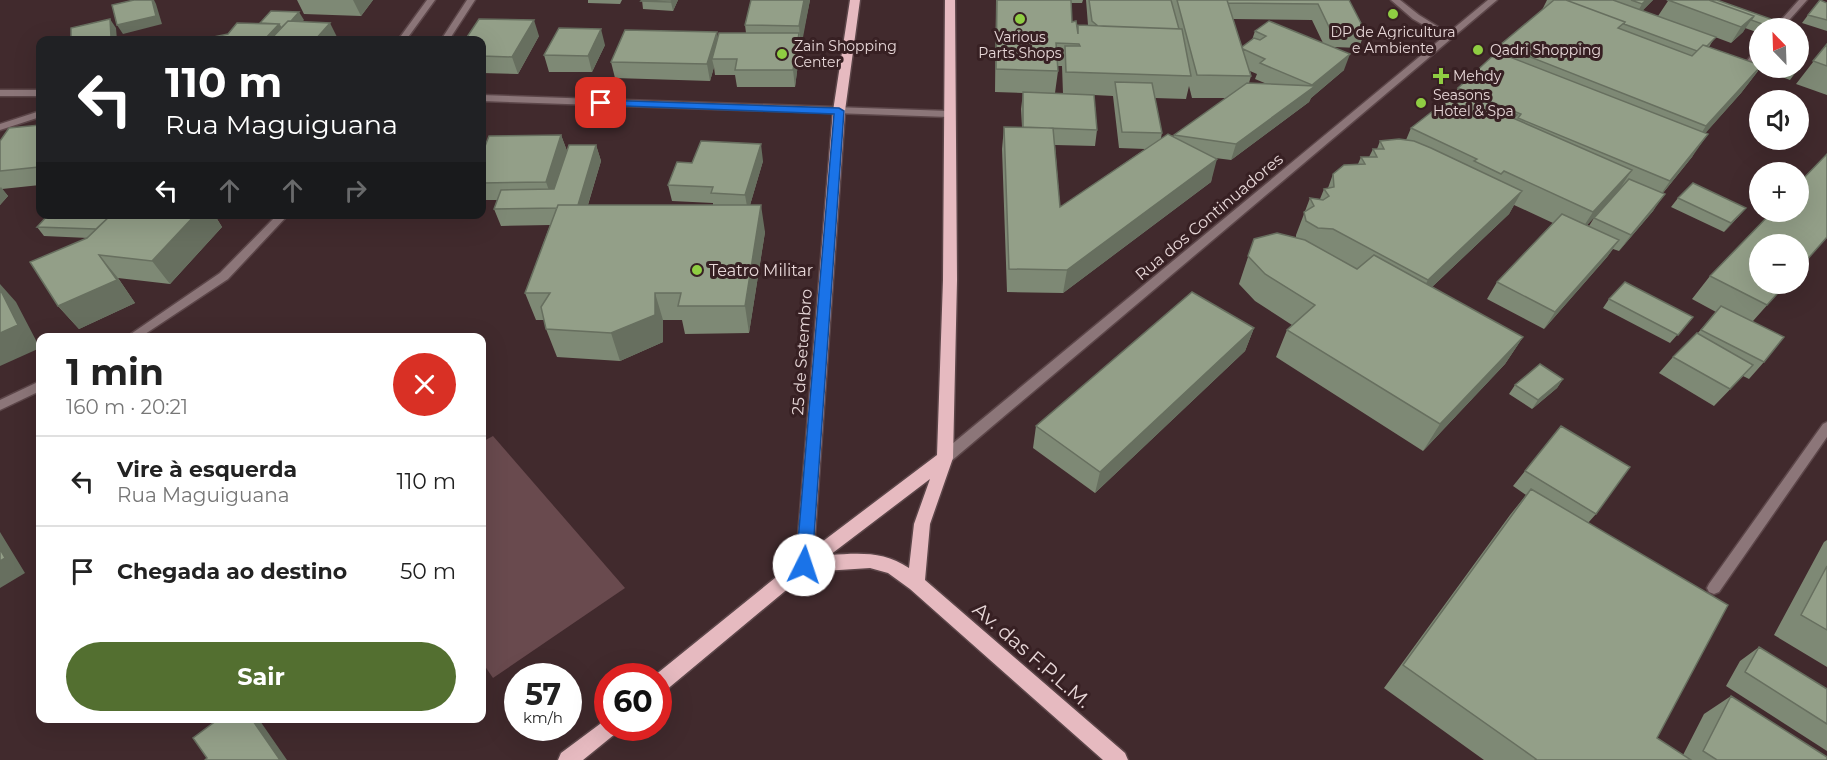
<!DOCTYPE html>
<html lang="pt">
<head>
<meta charset="utf-8">
<style>
  :root { --surface:#fff; --page:#f6f6f6; --text:#222; --muted:#767676; --line:#e0e0e0; --accent:#536f30 }
  body { margin:0; font-family:Montserrat,sans-serif; background:var(--page); color:var(--text); height:100vh; display:flex; flex-direction:column; font-size:22px; white-space:nowrap }
  * { box-sizing:border-box; margin:0 }
  p { font-size:20px; color:var(--muted) }
  .icon { flex:none; width:33px; height:33px; fill:none; stroke:currentColor; stroke-width:2; stroke-linecap:round; stroke-linejoin:round }
  .map { position:relative; flex:1; overflow:hidden }
  .side { position:absolute; left:36px; top:333px; width:450px; height:390px; display:flex; flex-direction:column; background:var(--surface); border-radius:12px; box-shadow:0 6px 24px #0002 }
  .side>* { flex:none }
  .top-card { position:absolute; left:36px; top:36px; width:450px; height:183px; border-radius:12px; box-shadow:0 6px 24px #0002; background:#202124; color:#fff; overflow:hidden }
  .needle { width:39px; rotate:337deg }
  .fabs { position:absolute; left:1749px; top:18px; display:grid; gap:12px }
  .fabs a { display:grid; place-items:center; width:60px; height:60px; border-radius:50%; background:var(--surface); box-shadow:0 6px 24px #0002; font-size:30px }
  .speed { position:absolute; left:504px; top:663px; display:flex; gap:12px; font-size:30px; font-weight:700; text-align:center }
  .speed>* { display:grid; place-content:center; width:78px; height:78px; border-radius:50%; background:var(--surface); box-shadow:0 6px 24px #0002; line-height:1 }
  .speed small { font-size:15px; font-weight:400 }
  .speed .limit { border:9px solid #d22; background:#fff; color:#111 }
  .pin { position:absolute; display:grid; place-items:center; width:51px; height:51px; color:#fff; margin:-26px; border-radius:12px; box-shadow:0 3px 9px #0006 }
  .me { position:absolute; width:66px; margin:-33px; rotate:4deg; stroke-linejoin:round; filter:drop-shadow(0 0 4px #0008) }
  .turn { display:flex; align-items:center; gap:21px; height:126px; padding:0 30px; font-size:27px }
  .turn .icon { width:78px; height:78px; stroke-width:2.5 }
  .turn b { display:block; font-size:42px; line-height:51px }
  .lanes { display:flex; align-items:center; height:57px; padding:0 30px; background:#0003; justify-content:center; gap:30px; direction:ltr }
  .lanes .off { opacity:.35 }
  .round { display:grid; place-items:center; flex:none; width:63px; height:63px; border-radius:32px; background:var(--page) }
  .summary { display:flex; align-items:center; justify-content:space-between; height:102px; padding:0 30px }
  h1 { font-size:36px; font-weight:700; line-height:45px }
  .button { display:flex; gap:12px; margin-top:auto; padding:12px 30px }
  .button a { flex:1; height:69px; border-radius:36px; background:var(--accent); color:#fff; font-size:24px; font-weight:700; line-height:69px; text-align:center }
  ul { padding:0; list-style:none }
  li { display:flex; align-items:center; gap:18px; height:90px; padding:0 30px; border-top:2px solid var(--line) }
  li div { flex:1 }
  li b { display:block; font-size:22px }
  li em { font-style:normal }
  .map>svg:first-child { display:block }
  .green { fill:#694a4e }
  .lines { fill:none; stroke-linecap:round; stroke-linejoin:round }
  .minor-casing { stroke:#5c4649; stroke-width:3 }
  .tertiary-casing { stroke:#5c4649; stroke-width:3 }
  .primary-casing { stroke:#5c4649; stroke-width:3 }
  .minor { fill:#8c7679; fill-rule:evenodd }
  .tertiary { fill:#8c7679; fill-rule:evenodd }
  .primary { fill:#e6bac0; fill-rule:evenodd }
  .wall { fill:#7e8975; fill-rule:evenodd }
  .shaded-wall { fill:#676f5f }
  .building { fill:#939f88; stroke:#676f5f; stroke-width:1.5 }
  .route { fill:#1a73e8; stroke:#114b97; stroke-width:1.5 }
  .poi-dot { fill:#8fcd42; stroke:#372023; stroke-width:2 }
  .labels { text-anchor:middle; dominant-baseline:central; stroke-width:6; stroke-linejoin:round; paint-order:stroke }
  .far-poi-label { font-size:14px; fill:#e8d8d9; stroke:#372023; text-anchor:start }
  .street-label { font-size:16px; fill:#e8d8d9; stroke:#372023 }
  .poi-label { font-size:16px; fill:#e8d8d9; stroke:#372023; text-anchor:start }
  .near-street-label { font-size:20px; fill:#e8d8d9; stroke:#372023 }
</style>
</head>
<body>
<div class="map">
<svg width="1827" height="760" viewBox="0 0 1827 760">
  <rect width="100%" height="100%" fill="#412a2d"/>
  <path class="green" d="M493 436 625 588 493 678 482 662V442Z"/>
  <g class="lines">
    <g class="minor-casing">
      <path id="minor" d="M427 0H435L406 40H398Z
        M467 0H475L449 40H441Z
        M1391 0H1400L1419 15 1453 36 1446 38 1413 19Z
        M1799 0H1807L1782 28H1774Z
        M1757 48H1760V56L1754 63H1748L1747 61Z
        M0 90H40V96H0Z
        M482 95 949 111 954 114 949 117 482 101Z
        M40 111V117L0 130V124Z
        M278 214H289L228 279 139 338H125L220 273Z
        M40 381V391L0 410V400Z
        M1827 422V437L1719 592 1714 594 1709 592 1707 588 1709 584 1823 424Z"/>
    </g>
    <g class="tertiary-casing">
      <path id="tertiary" d="M1488 0H1497L950 462 945 463 940 462 939 458 940 454Z"/>
    </g>
    <g class="primary-casing">
      <path id="primary" d="M850 0H860L845 111 814 548 937 455 943 280 945 0H955L957 280 953 458 930 524 925 580 1125 753 1128 760H1103L910 589 888 573 870 568 808 572 665 691 658 694V676H654L796 561 833 111ZM930 479 914 524 909 568C884 551 859 553 830 555Z
        M608 718V728H618L615 734 583 760H558L561 753Z"/>
    </g>
    <use href="#minor" class="minor"/>
    <use href="#tertiary" class="tertiary"/>
    <use href="#primary" class="primary"/>
  </g>
  <path class="wall" d="M297 0H373L361 16 304 14Z
    M588 0H622L620 4 588 3Z
    M642 0H678L673 11 643 9Z
    M751 0H810L800 48 795 87H737L735 75H715L714 67 710 81 615 78 611 62 718 37 746 33 745 25Z
    M996 0H1083L1082 3H1071L1072 22 1077 31 1088 25 1086 0H1349L1365 31 1359 48 1334 47 1344 70 1311 98 1309 102 1231 160 1215 158 1211 182 1063 293 1007 292 1002 149 1004 127H1022L1021 109 1023 93 995 92ZM1233 19 1312 20 1323 43 1255 31 1252 40 1242 47ZM1057 66H1062L1063 94 1055 93 1058 71ZM1250 71 1257 74 1255 79 1267 84 1249 83 1251 76ZM1189 86 1192 98H1226L1174 135V137L1161 138 1162 133 1155 98 1186 99ZM1094 95 1113 96 1119 148 1145 149 1060 207 1055 145 1095 146 1097 130Z
    M1547 0H1653L1642 11 1658 16 1668 1 1666 0H1717L1771 19 1764 28H1760L1759 33 1745 28 1743 32 1731 43 1715 37 1709 47 1760 67 1757 70 1758 71 1741 93 1705 133 1692 157 1663 193 1653 211 1619 251 1613 249 1607 257 1544 329 1487 299 1497 282 1553 223 1514 205 1509 214 1432 287 1523 337 1505 364 1423 451 1276 357 1287 330 1292 325 1255 301 1239 284 1254 239 1296 238V235L1310 198 1320 199 1324 189 1328 188 1333 174 1358 164 1361 157H1369L1373 149H1377L1380 141 1406 140 1411 128 1455 94 1458 88 1495 54 1500 45 1542 10ZM1603 208 1594 218 1589 226 1587 225Z
    M1827 3V31L1802 23 1808 15Z
    M539 36 518 74 482 73V40Z
    M1827 44V95L1796 84Z
    M605 45 592 72H549L544 55Z
    M1804 61 1790 80 1766 71 1769 68H1798Z
    M40 125V185L2 189 8 196 0 205V141Z
    M561 135 567 151 596 145 601 161 588 205H713V203L672 201 668 185 692 163 763 161 750 205 765 232 749 333 685 334 682 320H663V342L620 361 557 357 546 329 544 320H536L525 293 550 225 501 226 494 209 497 200H482V154Z
    M1678 198 1746 208 1739 216 1724 232 1671 207Z
    M49 214H214L222 227 170 284 118 278 135 303 79 329 58 306 88 238 44 236 37 227Z
    M1710 276 1786 284 1753 321 1764 362 1749 379 1743 376 1714 406 1659 373 1673 357 1697 334 1716 312 1692 299Z
    M1609 299 1693 317 1670 343 1603 308Z
    M1254 328 1245 351 1095 493 1033 448 1036 426Z
    M1563 379 1557 388 1532 409 1509 394 1515 385Z
    M1525 471 1596 514 1588 523 1657 738 1683 755 1704 714 1731 696 1827 760H1484L1384 688 1510 515 1526 495 1513 486Z
    M1827 540V667L1774 635 1824 542Z
    M1759 647 1827 689V751L1726 686 1740 661Z"/>
  <path class="shaded-wall" d="M152 0H154L156 4 162 24 123 34 117 25Z
    M353 0H373L361 16Z
    M672 0H678L673 11 671 2Z
    M804 0H810L801 48 799 26Z
    M1646 0H1653L1633 20 1642 4Z
    M299 12 304 20 287 40 283 31Z
    M1754 16 1743 32 1731 43 1741 27Z
    M110 19 116 28 117 40H94Z
    M534 20 539 36 518 74 512 57Z
    M330 23 338 39 336 40H315Z
    M279 24 287 40H264Z
    M601 29 605 45 592 72 588 56Z
    M717 32 720 48 712 59 714 67 710 81 707 64Z
    M799 33 800 49 795 87 793 70Z
    M1350 54 1344 70 1311 98 1309 102 1231 160 1236 144 1311 89 1312 85Z
    M1760 67 1754 75 1758 71 1741 93 1687 154 1706 126Z
    M1708 134 1692 157 1654 204 1670 181Z
    M561 135 567 151 552 199 546 182Z
    M761 144 763 161 748 212 745 195Z
    M596 145 601 161 582 224 577 207Z
    M1217 159 1211 182 1063 293 1067 270Z
    M1632 170 1617 193 1578 235 1593 212Z
    M1 187 8 196 0 205V188Z
    M1522 191 1509 214 1415 303 1428 280Z
    M1665 194 1653 211 1619 251 1631 235Z
    M761 205 765 232 749 333 745 306Z
    M1746 208 1739 216 1724 232 1731 223Z
    M196 214H214L222 227 170 284 152 261Z
    M1619 240 1607 257 1544 329 1555 312Z
    M99 255 118 278 135 303 79 329 58 306Z
    M0 284 16 302 40 348 0 366Z
    M655 293 663 320V342L620 361 611 333Z
    M1254 328 1245 351 1095 493 1100 472Z
    M1523 337 1505 364 1423 451 1440 424Z
    M1563 379 1557 388 1532 409 1538 400Z
    M0 532 25 573 0 588Z
    M251 718H258L287 760H280Z"/>
  <path class="building" d="M134 0H152L156 16 117 25 112 5Z
    M642 0H672L671 2 641 1Z
    M751 0H804L799 26 745 25Z
    M997 0H1071L1072 22 1076 21 1078 34V25L1182 29 1191 76 1066 72 1065 46H1080L1079 44 1056 43 1058 71 996 69Z
    M1089 0H1171L1179 29 1098 26 1092 21Z
    M1177 0H1227L1251 76 1197 75Z
    M1227 0H1349L1365 31H1331L1318 4 1228 3Z
    M1554 0H1566L1625 22 1618 28 1692 56 1703 45 1760 65V67L1706 126 1500 45Z
    M1566 0H1613L1716 37 1707 46 1703 45 1697 51 1624 24 1625 22Z
    M1631 0H1646L1642 4Z
    M1668 0H1709L1754 16 1741 27Z
    M1709 0H1717L1771 19 1765 25 1751 20 1754 16Z
    M1820 0 1827 3V20L1808 15Z
    M271 11 299 12 291 21H288L281 28 279 24 260 23Z
    M110 19 111 37 94 40H71V28Z
    M479 19 534 20 512 57 482 56V40H465Z
    M288 21 330 23 315 40H270Z
    M1269 21 1350 54 1312 85 1260 63 1265 59 1243 49 1242 47 1254 38 1260 40 1266 36 1255 31Z
    M237 23 279 24 264 40H210L214 37 228 34Z
    M559 28 601 29 588 56 544 55Z
    M625 30 717 32 707 64 611 62Z
    M719 33H799L793 70H735L737 59H712Z
    M1827 44V66L1813 61Z
    M1497 52 1708 134 1670 181 1518 118 1521 114 1467 92 1517 115 1513 118 1632 170 1593 212 1504 171 1501 174 1474 161 1477 159 1411 128 1461 89 1458 88Z
    M1798 59 1804 61 1796 71 1786 68H1798Z
    M1115 82 1152 83 1162 133 1122 132Z
    M1247 83 1315 86 1236 144 1174 135Z
    M1023 92 1094 95 1097 130 1023 127Z
    M40 125V166L39 167 0 171V141L9 128Z
    M1004 127 1053 128 1060 207 1168 134 1217 159 1067 270 1009 269Z
    M561 135 546 182 482 183V154L489 136Z
    M1399 139 1414 141 1431 148 1522 191 1428 280 1333 229 1318 228 1306 221 1304 212 1314 206 1310 198 1323 200 1329 196 1324 189 1334 187 1333 174 1344 165 1365 164 1361 157H1377L1373 149H1384L1380 141Z
    M701 141 761 144 745 195 711 193 713 187 668 185 677 162 692 163Z
    M569 145H596L578 205H558L557 208 494 209 501 190 554 189Z
    M1827 154V237L1798 270V244H1760V284H1786L1767 305 1710 276 1772 212H1798V184Z
    M1629 179 1665 194 1631 235 1594 218Z
    M1693 183 1746 208 1731 223 1678 198Z
    M558 205H761L745 306H678L681 293H655V315L611 333 546 329 541 307 550 293H525Z
    M49 214H112L96 229 37 227Z
    M112 214H196L152 261 99 255 117 280 58 306 30 262 87 238Z
    M1562 214 1619 240 1555 312 1497 282Z
    M1277 233 1305 240 1357 269 1374 255 1523 337 1440 424 1287 330 1315 305 1265 274 1248 256 1254 239Z
    M1625 282 1693 317 1678 335 1609 299Z
    M0 289 18 325 0 333Z
    M1192 292 1254 328 1100 472 1036 426Z
    M1721 306 1784 337 1764 362 1701 330Z
    M1697 333 1753 365 1730 389 1673 357Z
    M1540 364 1563 379 1538 400 1515 385Z
    M1561 426 1630 467 1596 514 1525 471Z
    M1531 489 1728 605 1657 738 1691 760H1535L1536 759 1403 665Z
    M0 549 5 558 0 561Z
    M1827 566V630L1801 615Z
    M1759 647 1827 689V724L1745 672Z
    M1731 696 1827 757V760H1717L1703 751Z
    M220 718H251L280 760H205L207 758 193 738Z"/>
  <path class="route" d="M601 100 839 108 844 111 812 565 810 570 804 572 798 570 796 565 834 114 597 105 596 103Z"/>
  <g class="poi-dot">
    <circle cx="1393" cy="14" r="6"/>
    <circle cx="1020" cy="19" r="6"/>
    <circle cx="1478" cy="50" r="6"/>
    <circle cx="782" cy="54" r="6"/>
    <path d="M1438 67h6v6h6v6h-6v6h-6v-6h-6v-6h6z"/>
    <circle cx="1421" cy="103" r="6"/>
    <circle cx="697" cy="270" r="6"/>
  </g>
  <g class="labels">
    <g class="far-poi-label">
      <text x="1393" y="32" text-anchor="middle">DP de Agricultura<tspan x="1393" dy="16">e Ambiente</tspan></text>
      <text x="1020" y="37" text-anchor="middle">Various<tspan x="1020" dy="16">Parts Shops</tspan></text>
      <text x="794" y="46">Zain Shopping<tspan x="794" dy="16">Center</tspan></text>
      <text x="1490" y="50">Qadri Shopping</text>
      <text x="1453" y="76">Mehdy</text>
      <text x="1433" y="95">Seasons<tspan x="1433" dy="16">Hotel &amp; Spa</tspan></text>
    </g>
    <g class="street-label">
      <text transform="translate(1209 217) rotate(-40)">Rua dos Continuadores</text>
      <text transform="translate(802 352) rotate(-86)">25 de Setembro</text>
    </g>
    <g class="poi-label">
      <text x="709" y="270">Teatro Militar</text>
    </g>
    <g class="near-street-label">
      <text transform="translate(1032 655) rotate(41)">Av. das F.P.L.M.</text>
    </g>
  </g>
</svg>
<div class="fabs">
<a><svg class="needle" viewBox="-14 -14 28 28"><path d="M0-13l5 13h-10z" fill="#e53935"/><path d="M0 13l5-13h-10z" fill="#767676"/></svg></a>
<a><svg class="icon" aria-label="sound" viewBox="0 0 24 24"><path d="M4 9h4l5-4v14l-5-4H4zM17 9q2 3 0 6"/></svg></a>
<a>+</a>
<a>−</a>
</div>
<div class="speed"><div>57<small>km/h</small></div><div class="limit">60</div></div>
<div class="pin" style="left:601px;top:103px;background:#d93025"><svg class="icon" aria-label="arrive" viewBox="0 0 24 24"><path d="M6 21V4h12l-3 4 3 4H6"/></svg></div>
<svg class="me" style="left:804px;top:565px" viewBox="-20 -20 40 40"><circle r="19" fill="#fff"/><path d="M0-13L10 11 0 6-10 11z" fill="#1a73e8"/></svg>
<div class="top-card">
<div class="turn"><svg class="icon" aria-label="left" viewBox="0 0 24 24"><path d="M17 20v-9H6M10 6l-5 5 5 5"/></svg><div><b>110 m</b>Rua Maguiguana</div></div>
<div class="lanes"><svg class="icon" aria-label="left" viewBox="0 0 24 24"><path d="M17 20v-9H6M10 6l-5 5 5 5"/></svg><svg class="icon off" aria-label="ahead" viewBox="0 0 24 24"><path d="M12 20V5M6 11l6-6 6 6"/></svg><svg class="icon off" aria-label="ahead" viewBox="0 0 24 24"><path d="M12 20V5M6 11l6-6 6 6"/></svg><svg class="icon off" aria-label="right" viewBox="0 0 24 24"><path d="M7 20v-9h11M14 6l5 5-5 5"/></svg></div>
</div>
<section class="side">
<div class="summary"><div><h1>1 min</h1><p>160 m · 20:21</p></div><a class="round" style="background:#d93025;color:#fff"><svg class="icon" aria-label="close" viewBox="0 0 24 24"><path d="M6 6l12 12M18 6L6 18"/></svg></a></div>
<ul>
<li><svg class="icon" aria-label="left" viewBox="0 0 24 24"><path d="M17 20v-9H6M10 6l-5 5 5 5"/></svg><div><b>Vire à esquerda</b><p>Rua Maguiguana</p></div><em>110 m</em></li>
<li><svg class="icon" aria-label="arrive" viewBox="0 0 24 24"><path d="M6 21V4h12l-3 4 3 4H6"/></svg><div><b>Chegada ao destino</b></div><em>50 m</em></li>
</ul>
<div class="button"><a>Sair</a></div>
</section>
</div>
</body>
</html>
